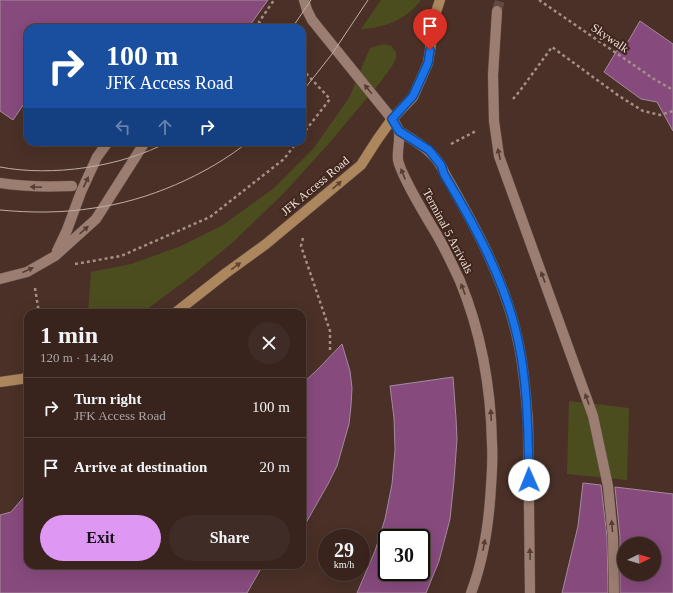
<!DOCTYPE html>
<html lang="en">
<head>
<meta charset="utf-8">
<style>
  :root { --surface:#38241d; --page:#3f2c26; --text:#f1f3f6; --muted:#aba4a4; --line:#52413b; --accent:#de98f3 }
  body { margin:0; font-family:"Times New Roman",serif; background:var(--page); color:var(--text); height:100vh; display:flex; flex-direction:column; font-size:15px; white-space:nowrap }
  * { box-sizing:border-box; margin:0 }
  p { font-size:13px; color:var(--muted) }
  .icon { flex:none; width:22px; height:22px; fill:none; stroke:currentColor; stroke-width:2; stroke-linecap:round; stroke-linejoin:round }
  .map { position:relative; flex:1; overflow:hidden }
  .side { position:absolute; left:24px; top:309px; width:282px; height:260px; display:flex; flex-direction:column; background:var(--surface); border-radius:12px; box-shadow:0 4px 16px #0002,0 0 0 1px var(--line) }
  .side>* { flex:none }
  .top-card { position:absolute; left:24px; top:24px; width:282px; height:122px; border-radius:12px; box-shadow:0 4px 16px #0002,0 0 0 1px var(--line); background:#1a4fa0; color:#fff; overflow:hidden }
  .needle { width:26px; rotate:85deg }
  .buttons { position:absolute; left:617px; top:537px; display:grid; gap:8px }
  .buttons a { display:grid; place-items:center; width:44px; height:44px; border-radius:50%; background:var(--surface); box-shadow:0 4px 16px #0002,0 0 0 1px var(--line); font-size:20px }
  .speed { position:absolute; left:318px; top:529px; display:flex; gap:8px; font-size:20px; font-weight:700; text-align:center }
  .speed>* { display:grid; place-content:center; width:52px; height:52px; border-radius:50%; background:var(--surface); box-shadow:0 4px 16px #0002,0 0 0 1px var(--line); line-height:1 }
  .speed small { font-size:10px; font-weight:400 }
  .speed .limit { border:2px solid #111; border-radius:6px; background:#fff; color:#111 }
  .pin { position:absolute; display:grid; place-items:center; width:34px; height:34px; color:#fff; margin:-41px -17px; border-radius:50% 50% 50% 0; rotate:-45deg; box-shadow:0 0 4px #0007 }
  .pin .icon { rotate:45deg }
  .me { position:absolute; width:44px; margin:-22px; rotate:359deg; stroke-linejoin:round; filter:drop-shadow(0 0 3px #0008) }
  .turn { display:flex; align-items:center; gap:14px; height:84px; padding:0 16px; font-size:18px }
  .turn .icon { width:52px; height:52px; stroke-width:2.5 }
  .turn b { display:block; font-size:28px; line-height:34px }
  .lanes { display:flex; align-items:center; height:38px; padding:0 16px; background:#0003; justify-content:center; gap:20px; direction:ltr }
  .lanes .off { opacity:.35 }
  .round { display:grid; place-items:center; flex:none; width:42px; height:42px; border-radius:21px; background:var(--page) }
  .overview { display:flex; align-items:center; justify-content:space-between; height:68px; padding:0 16px }
  h1 { font-size:24px; font-weight:700; line-height:30px }
  .cta { display:flex; gap:8px; margin-top:auto; padding:8px 16px }
  .cta a { flex:1; height:46px; border-radius:24px; background:var(--accent); color:#111; font-size:16px; font-weight:700; line-height:46px; text-align:center }
  .cta a+a { background:var(--page); color:var(--text) }
  ul { padding:0; list-style:none }
  li { display:flex; align-items:center; gap:12px; height:60px; padding:0 16px; border-top:1px solid var(--line) }
  li div { flex:1 }
  li b { display:block; font-size:15px }
  li em { font-style:normal }
  .map>svg:first-child { display:block }
  .green { fill:#4c4d1f }
  .building { fill:#874a7d; stroke:#a48a9e; fill-rule:evenodd }
  .lines { fill:none; stroke-linecap:round; stroke-linejoin:round }
  .street-tunnel { stroke:#634a42; stroke-width:10; stroke-dasharray:10 5; stroke-linecap:butt }
  .lane-casing { stroke:#654f47; stroke-width:11 }
  .street-casing { stroke:#654f47; stroke-width:11 }
  .secondary-casing { stroke:#654f47; stroke-width:11 }
  .path { stroke:#a59088; stroke-width:2.5; stroke-dasharray:3 3; stroke-linecap:butt }
  .lane { stroke:#9b7d71; stroke-width:10 }
  .street { stroke:#9b7d71; stroke-width:10 }
  .secondary { stroke:#ac865d; stroke-width:10 }
  .tram { stroke:#c0ada6; stroke-width:1 }
  .street-bridge-casing { stroke:#654f47; stroke-width:11; stroke-linecap:butt }
  .street-bridge { stroke:#9b7d71; stroke-width:10 }
  .oneway { fill:#563c32 }
  .oneway2 { fill:#604330 }
  .route-casing { stroke:#114b97; stroke-width:10 }
  .route { stroke:#1a73e8; stroke-width:7 }
  .labels { text-anchor:middle; dominant-baseline:central; stroke-width:4; stroke-linejoin:round; paint-order:stroke }
  .street-label { font-size:12px; fill:#efded8; stroke:#3f261d }
</style>
</head>
<body>
<div class="map">
<svg width="673" height="593" viewBox="0 0 673 593">
  <rect width="100%" height="100%" fill="#4a3027"/>
  <path class="green" d="M381 0H421C406 20 384 28 361 29Z
    M384 44 391 46 396 52V58L392 66 382 80 331 141 284 193 232 243 193 275 146 310 139 313H88L91 272 131 264 181 246 223 225 274 188 313 149 349 98 370 48Z
    M569 401 629 408 627 480 567 474Z"/>
  <path class="building" d="M0 0H268L248 28H28V98L13 120 0 111Z
    M640 21 673 44V131L657 102 641 99 604 72 622 42 626 45Z
    M342 344 350 371 352 388 351 406 349 424 337 466 328 484 302 530V384L318 369Z
    M453 377 456 418 457 439 454 481 450 519 439 561 426 593H357L375 551 385 519 392 484 395 450 394 418 390 386ZM387 538H421V572H387Z
    M583 483 601 485 607 537 608 593H562L578 526Z
    M615 487 673 494V593H620V537ZM624 544H654V574H624Z
    M28 492V565H263L247 593H0V515L11 512Z"/>
  <g class="lines">
    <path class="street-tunnel" d="M497 11 500 0"/>
    <g class="lane-casing">
      <path id="lane" d="M0 183C24 187 47 187 72 186
        M57 251 67 230 81 192 97 157 108 142
        M0 279 27 272 55 256 96 219 145 142"/>
    </g>
    <g class="street-casing">
      <path id="street" d="M304 0 307 10 312 20 392 119C395 123 399 128 399 133 400 141 397 151 398 160 399 166 403 174 406 180 414 197 424 213 434 230 444 246 452 264 460 281 481 332 491 389 492 444 493 458 492 472 491 486 489 523 484 559 471 593
        M399 131C418 143 436 152 445 174 475 226 505 280 518 341 524 367 526 395 528 422L530 593"/>
    </g>
    <g class="secondary-casing">
      <path id="secondary" d="M175 313 226 273 266 244 361 165 377 140 392 119 413 97 428 63 436 12 440 0
        M0 382 28 378"/>
    </g>
    <path class="path" d="M539 0 654 79 673 90
      M264 28 259 22 274 0
      M302 69 330 99 302 135
      M513 99 519 92 552 47 619 96 643 111 660 115 673 111
      M451 144 476 131
      M303 238 301 246 330 331V350
      M75 264 121 256 210 217 284 159 297 142
      M35 288 39 313"/>
    <use href="#lane" class="lane"/>
    <use href="#street" class="street"/>
    <use href="#secondary" class="secondary"/>
    <path class="tram" d="M292 28 311 0
      M302 92 332 54 368 0
      M0 167C52 177 121 167 168 142
      M0 210C31 213 63 213 94 208 147 201 207 175 248 142"/>
    <g class="street-bridge-casing">
      <path id="street-bridge" d="M497 11 493 75 494 121 499 156 593 416 608 486 613 537 614 593"/>
    </g>
    <use href="#street-bridge" class="street-bridge"/>
  </g>
  <defs><path id="oneway-solid" d="M-6-.8H1V-3.2L6.5 0L1 3.2V.8H-6Z"/></defs>
  <g class="oneway">
    <use href="#oneway-solid" transform="translate(368 89) rotate(-129)"/>
    <use href="#oneway-solid" transform="translate(499 154) rotate(-103)"/>
    <use href="#oneway-solid" transform="translate(403 174) rotate(-112)"/>
    <use href="#oneway-solid" transform="translate(86 182) rotate(-65)"/>
    <use href="#oneway-solid" transform="translate(36 187) rotate(-178)"/>
    <use href="#oneway-solid" transform="translate(84 230) rotate(-42)"/>
    <use href="#oneway-solid" transform="translate(28 270) rotate(-24)"/>
    <use href="#oneway-solid" transform="translate(543 277) rotate(-110)"/>
    <use href="#oneway-solid" transform="translate(463 289) rotate(-111)"/>
    <use href="#oneway-solid" transform="translate(587 399) rotate(-110)"/>
    <use href="#oneway-solid" transform="translate(491 415) rotate(-93)"/>
    <use href="#oneway-solid" transform="translate(612 526) rotate(-95)"/>
    <use href="#oneway-solid" transform="translate(484 545) rotate(-79)"/>
    <use href="#oneway-solid" transform="translate(530 554) rotate(-91)"/>
  </g>
  <g class="oneway2">
    <use href="#oneway-solid" transform="translate(337 185) rotate(-41)"/>
    <use href="#oneway-solid" transform="translate(236 266) rotate(-36)"/>
  </g>
  <g class="lines">
    <g class="route-casing">
      <path id="route" d="M430 50 428 63 413 96 392 119 399 131 429 150 441 165 444 174C475 226 505 280 518 340 528 386 528 433 529 480"/>
    </g>
    <use href="#route" class="route"/>
  </g>
  <g class="labels">
    <g class="street-label">
      <text transform="translate(610 38) rotate(34)">Skywalk</text>
      <text transform="translate(315 186) rotate(-40)">JFK Access Road</text>
      <text transform="translate(448 231) rotate(62)">Terminal 5 Arrivals</text>
    </g>
  </g>
</svg>
<div class="buttons">
<a><svg class="needle" viewBox="-14 -14 28 28"><path d="M0-13l5 13h-10z" fill="#e53935"/><path d="M0 13l5-13h-10z" fill="#aba4a4"/></svg></a>
</div>
<div class="speed"><div>29<small>km/h</small></div><div class="limit">30</div></div>
<div class="pin" style="left:430px;top:50px;background:#d93025"><svg class="icon" aria-label="arrive" viewBox="0 0 24 24"><path d="M6 21V4h12l-3 4 3 4H6"/></svg></div>
<svg class="me" style="left:529px;top:480px" viewBox="-20 -20 40 40"><circle r="19" fill="#fff"/><path d="M0-13L10 11 0 6-10 11z" fill="#1a73e8"/></svg>
<div class="top-card">
<div class="turn"><svg class="icon" aria-label="right" viewBox="0 0 24 24"><path d="M7 20v-9h11M14 6l5 5-5 5"/></svg><div><b>100 m</b>JFK Access Road</div></div>
<div class="lanes"><svg class="icon off" aria-label="left" viewBox="0 0 24 24"><path d="M17 20v-9H6M10 6l-5 5 5 5"/></svg><svg class="icon off" aria-label="ahead" viewBox="0 0 24 24"><path d="M12 20V5M6 11l6-6 6 6"/></svg><svg class="icon" aria-label="right" viewBox="0 0 24 24"><path d="M7 20v-9h11M14 6l5 5-5 5"/></svg></div>
</div>
<section class="side">
<div class="overview"><div><h1>1 min</h1><p>120 m · 14:40</p></div><a class="round"><svg class="icon" aria-label="close" viewBox="0 0 24 24"><path d="M6 6l12 12M18 6L6 18"/></svg></a></div>
<ul>
<li><svg class="icon" aria-label="right" viewBox="0 0 24 24"><path d="M7 20v-9h11M14 6l5 5-5 5"/></svg><div><b>Turn right</b><p>JFK Access Road</p></div><em>100 m</em></li>
<li><svg class="icon" aria-label="arrive" viewBox="0 0 24 24"><path d="M6 21V4h12l-3 4 3 4H6"/></svg><div><b>Arrive at destination</b></div><em>20 m</em></li>
</ul>
<div class="cta"><a>Exit</a><a>Share</a></div>
</section>
</div>
</body>
</html>
